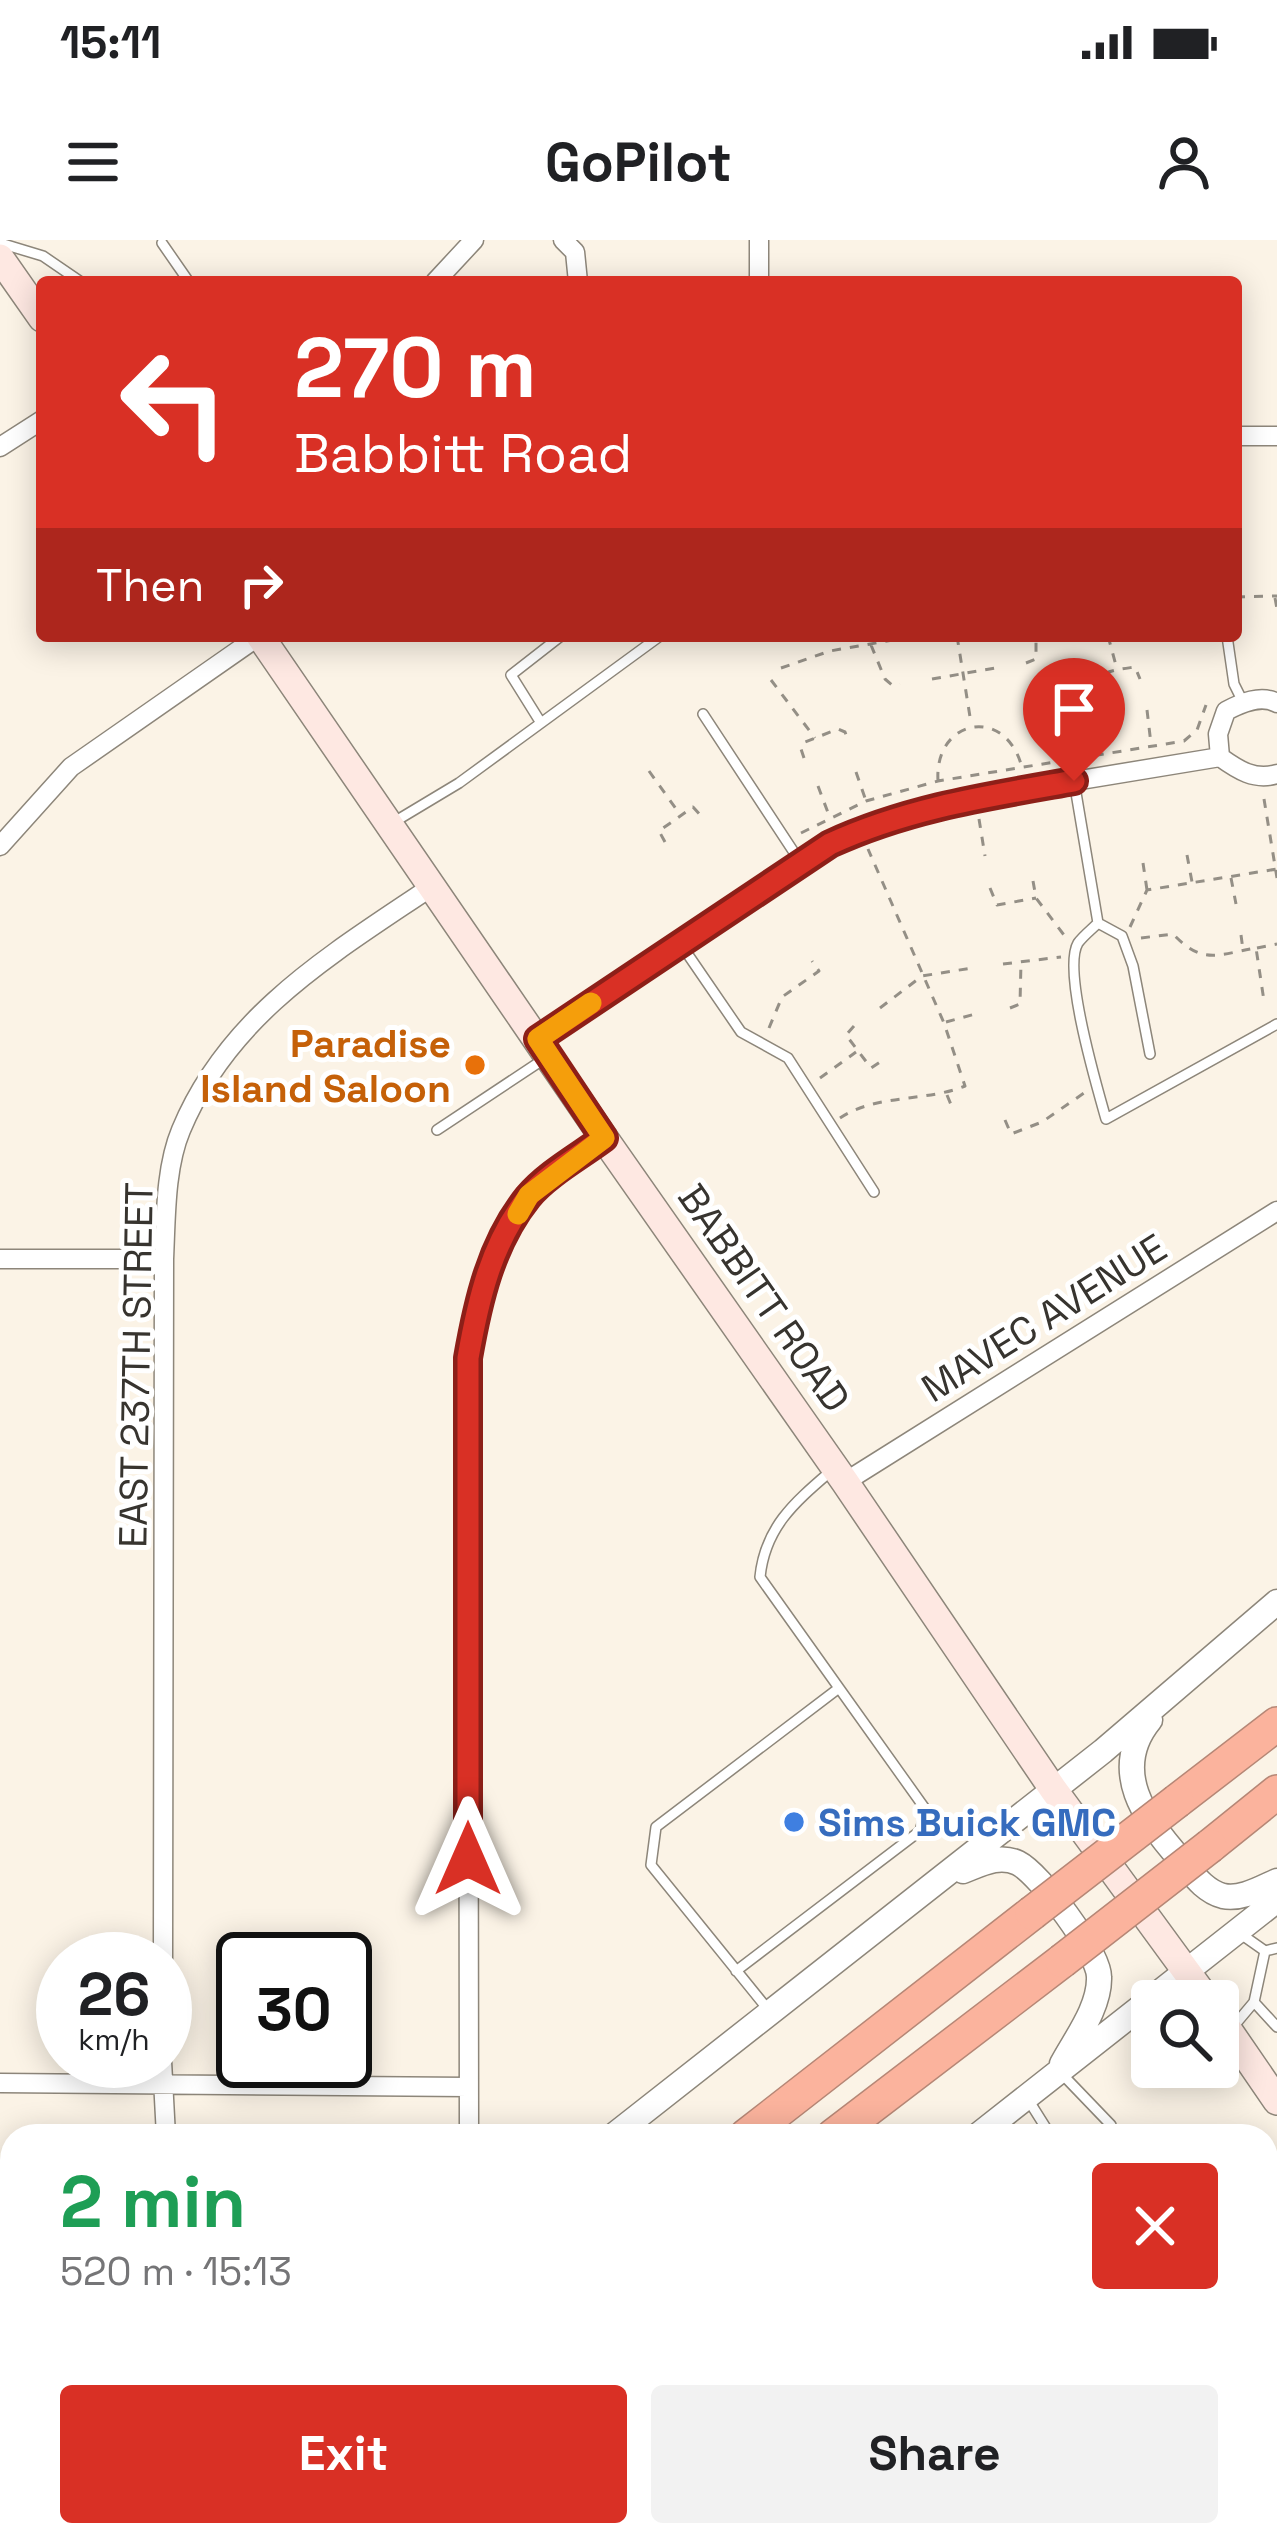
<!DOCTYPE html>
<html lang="en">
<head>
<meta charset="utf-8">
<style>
  :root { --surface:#fff; --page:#f2f2f2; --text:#202124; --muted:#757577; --accent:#d93025 }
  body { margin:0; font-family:"Space Grotesk",sans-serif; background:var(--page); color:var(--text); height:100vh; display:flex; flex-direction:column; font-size:45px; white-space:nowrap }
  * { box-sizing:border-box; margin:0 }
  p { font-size:39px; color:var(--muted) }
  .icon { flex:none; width:66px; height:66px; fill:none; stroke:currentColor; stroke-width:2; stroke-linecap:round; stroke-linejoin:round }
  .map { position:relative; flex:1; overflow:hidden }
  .drawer { position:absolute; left:0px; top:1884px; width:1278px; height:423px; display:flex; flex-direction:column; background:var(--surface); border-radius:36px 36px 0 0; box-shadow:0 6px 30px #0003 }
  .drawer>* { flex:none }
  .guide { position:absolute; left:36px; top:36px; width:1206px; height:366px; border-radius:12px; box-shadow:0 6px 30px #0003; background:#d93025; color:#fff; overflow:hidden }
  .buttons { position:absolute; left:1131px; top:1740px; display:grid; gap:24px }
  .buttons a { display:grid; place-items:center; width:108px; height:108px; border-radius:12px; background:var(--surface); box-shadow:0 6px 30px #0003; font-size:60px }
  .speed { position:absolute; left:36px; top:1692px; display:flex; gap:24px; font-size:60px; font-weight:700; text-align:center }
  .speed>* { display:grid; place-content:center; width:156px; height:156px; border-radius:50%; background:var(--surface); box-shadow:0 6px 30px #0003; line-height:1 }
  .speed small { font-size:30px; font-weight:400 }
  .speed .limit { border:6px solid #111; border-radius:18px; background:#fff; color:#111 }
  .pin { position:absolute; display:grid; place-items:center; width:102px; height:102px; color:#fff; margin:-123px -51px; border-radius:50% 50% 50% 0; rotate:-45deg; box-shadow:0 0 12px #0007 }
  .pin .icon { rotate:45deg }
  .me { position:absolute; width:132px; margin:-66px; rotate:0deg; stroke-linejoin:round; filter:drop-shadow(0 0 9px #0008) }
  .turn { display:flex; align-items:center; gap:42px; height:252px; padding:0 60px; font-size:54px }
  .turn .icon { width:156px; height:156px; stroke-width:2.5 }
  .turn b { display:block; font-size:84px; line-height:102px }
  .then { display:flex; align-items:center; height:114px; padding:0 60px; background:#0003; gap:24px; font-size:45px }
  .round { display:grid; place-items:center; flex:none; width:126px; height:126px; border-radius:12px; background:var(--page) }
  .head { display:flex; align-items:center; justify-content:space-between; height:204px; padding:0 60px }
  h1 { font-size:72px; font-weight:700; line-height:90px; color:#1e9e55 }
  .button { display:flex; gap:24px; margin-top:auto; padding:24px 60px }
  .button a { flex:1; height:138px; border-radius:12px; background:var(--accent); color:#fff; font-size:48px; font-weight:700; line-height:138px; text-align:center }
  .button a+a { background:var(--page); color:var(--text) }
  .status { display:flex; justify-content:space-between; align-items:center; height:84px; padding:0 60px; background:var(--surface); direction:ltr }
  .status svg { height:33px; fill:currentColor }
  header { display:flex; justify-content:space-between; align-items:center; height:156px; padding:0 60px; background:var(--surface); font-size:54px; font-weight:700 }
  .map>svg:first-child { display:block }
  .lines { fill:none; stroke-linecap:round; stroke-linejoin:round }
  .service-casing { stroke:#8d867a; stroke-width:12 }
  .minor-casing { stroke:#8d867a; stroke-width:21 }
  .tertiary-casing { stroke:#8d867a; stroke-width:27 }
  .secondary-casing { stroke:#8d867a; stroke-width:30 }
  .motorway-casing { stroke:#b68776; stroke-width:36 }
  .path { stroke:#948f86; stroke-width:3; stroke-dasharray:9 9; stroke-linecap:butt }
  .service { stroke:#fff; stroke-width:9 }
  .minor { stroke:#fff; stroke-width:18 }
  .tertiary { stroke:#fff; stroke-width:24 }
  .secondary { stroke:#fee8e2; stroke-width:27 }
  .motorway { stroke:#fbb39d; stroke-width:33 }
  .rail-casing { stroke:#726e66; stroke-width:10 }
  .rail { stroke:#fff; stroke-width:6; stroke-dasharray:18; stroke-linecap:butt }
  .motorway-bridge-casing { stroke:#b68776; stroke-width:36; stroke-linecap:butt }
  .motorway-bridge { stroke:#fbb39d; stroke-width:33 }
  .route-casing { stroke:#8d1f18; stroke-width:30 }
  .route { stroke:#d93025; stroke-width:21 }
  .slow { stroke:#f59e0b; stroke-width:21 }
  .food-dot { fill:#e8710a; stroke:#fff; stroke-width:4.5 }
  .shop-dot { fill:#3f7fe0; stroke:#fff; stroke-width:4.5 }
  .labels { text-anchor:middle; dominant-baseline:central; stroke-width:10; stroke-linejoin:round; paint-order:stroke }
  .food-label { font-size:39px; font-weight:bold; fill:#c56008; stroke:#fff; text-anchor:end }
  .street-label { font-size:39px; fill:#37342f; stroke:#fff }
  .shop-label { font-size:39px; font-weight:bold; fill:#366cbe; stroke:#fff; text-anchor:start }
</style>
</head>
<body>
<div class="status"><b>15:11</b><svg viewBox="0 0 49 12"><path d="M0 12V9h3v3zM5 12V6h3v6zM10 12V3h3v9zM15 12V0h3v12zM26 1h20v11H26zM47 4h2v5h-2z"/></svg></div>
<header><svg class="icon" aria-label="menu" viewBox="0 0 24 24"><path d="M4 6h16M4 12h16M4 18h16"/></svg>GoPilot<svg class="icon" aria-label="person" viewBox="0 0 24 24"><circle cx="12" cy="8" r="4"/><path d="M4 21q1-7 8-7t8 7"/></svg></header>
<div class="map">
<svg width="1277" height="2305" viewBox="0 0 1277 2305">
  <rect width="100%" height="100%" fill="#fbf3e6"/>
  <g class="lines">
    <g class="service-casing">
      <path id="service" d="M0 3 43 16 81 42
        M162 3 189 42
        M1227 396 1234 444 1243 462
        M703 474 799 620
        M541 483 511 435 561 396
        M1074 541 1098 683C1092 689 1083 696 1078 703 1062 730 1097 847 1106 879L1277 784
        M394 582 459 543 660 396
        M1098 683 1122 696 1133 726 1150 814
        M680 703 741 792 788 818 874 952
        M437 890 544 819
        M1238 1692 1265 1711 1277 1708
        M736 1731 920 1591 926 1570 839 1448
        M1254 1762 1277 1787
        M770 1772 651 1625 656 1587 839 1448 760 1337C765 1287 795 1262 831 1231
        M1233 1787 1254 1762 1265 1711
        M1062 1834 1111 1885 1095 1896
        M1029 1861 1051 1896"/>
    </g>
    <g class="minor-casing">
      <path id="minor" d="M563 0 575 12 578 42
        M759 0V42
        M435 42 474 0
        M1236 196H1277
        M0 207 42 180
        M1220 517 1218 494 1226 471C1241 463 1261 454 1277 463
        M0 606 71 527 259 396
        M538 799 799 621 871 585 953 561 1220 517C1238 530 1255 541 1277 534
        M0 1019H164
        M845 1242 1277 971
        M163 1719 164 1019C166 978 165 928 181 890 229 774 332 714 431 647
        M162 1821 166 1896
        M0 1843 468 1847
        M469 1896 468 1118C478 1061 491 1004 528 957 546 934 580 916 604 898"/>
    </g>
    <g class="tertiary-casing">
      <path id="tertiary" d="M1150 1480C1109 1530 1145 1580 1181 1620 1193 1634 1204 1651 1223 1656 1241 1660 1261 1648 1277 1641
        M963 1631C981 1624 999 1614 1018 1623 1040 1634 1099 1713 1099 1737 1100 1767 1076 1798 1062 1824
        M613 1896 1103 1511 1277 1362
        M977 1896 1277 1660
        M104 2305 117 2295
        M456 2305 468 2295"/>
    </g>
    <g class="secondary-casing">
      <path id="secondary" d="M0 18 42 78
        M260 396 604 898 845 1242 1053 1549 1208 1761
        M1218 1775 1277 1861"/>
    </g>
    <g class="motorway-casing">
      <path id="motorway" d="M1177 1561 1277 1484
        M1210 1606 1277 1552
        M746 1896 1032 1673
        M833 1896 1062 1721
        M174 2305 188 2295
        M225 2305 237 2295
        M320 2305 332 2295"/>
    </g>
    <path class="path" d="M1236 357 1277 356
      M1275 358 1277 369
      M957 396 971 483
      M1108 396 1117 429
      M871 405 885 439 892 445 900 444
      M1026 423 1036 419V396
      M781 428 830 411 893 400
      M932 439 995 428
      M771 440 815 498
      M1097 446 1096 439C1107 430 1121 429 1135 427L1140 439
      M1147 470 1151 504
      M1102 477 1107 511
      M804 518 801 509 805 502 838 489 845 492 848 500
      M649 531 679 573
      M856 532 865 558
      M938 541C934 480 1003 465 1021 524
      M818 546 830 578
      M1264 559 1277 638
      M979 579 985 616
      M801 593 866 561 938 541 1184 501 1197 490 1206 465
      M665 602 659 591 693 567 702 577
      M1187 615 1192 642
      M1143 623 1147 650
      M1231 638 1236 664
      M1033 641 1036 658 1064 695
      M990 648 997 665 1036 658
      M1130 687 1147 650 1277 629
      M1241 695 1243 710
      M1141 698 1173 694C1203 725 1216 715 1256 708L1264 761
      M1257 708 1277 704
      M1003 724 1061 717
      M880 768 922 736 972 728
      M1010 768 1020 764 1021 722
      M946 782 979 773
      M854 786 846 795 871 828 880 822
      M769 788 782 757 819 731 812 721
      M820 838 856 812
      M947 855 952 867
      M840 878C875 854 926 862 965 846L944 783 868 609
      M1005 880 1011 894 1042 882 1084 853"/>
    <use href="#service" class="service"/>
    <use href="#minor" class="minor"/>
    <use href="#tertiary" class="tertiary"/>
    <use href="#secondary" class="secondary"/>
    <use href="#motorway" class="motorway"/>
    <g class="rail-casing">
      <path id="rail" d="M1266 2129 1277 2122
        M1029 2305 1044 2295"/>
    </g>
    <use href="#rail" class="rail"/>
    <g class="motorway-bridge-casing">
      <path id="motorway-bridge" d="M1032 1673 1177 1561
        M1062 1721 1210 1606"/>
    </g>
    <use href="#motorway-bridge" class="motorway-bridge"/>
  </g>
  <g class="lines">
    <g class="route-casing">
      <path id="route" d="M468 1619V1118C478 1061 491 1003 528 957 547 934 580 916 604 898L538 799 830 604C908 568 989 556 1074 541"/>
    </g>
    <use href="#route" class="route"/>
    <path class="slow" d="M518 974 529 955 604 898 538 799 591 763"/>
  </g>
  <circle class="food-dot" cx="475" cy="825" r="12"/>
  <circle class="shop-dot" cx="794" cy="1582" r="12"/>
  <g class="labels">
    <g class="food-label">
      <text x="451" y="803">Paradise<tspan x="451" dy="45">Island Saloon</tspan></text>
    </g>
    <g class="street-label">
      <text transform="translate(764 1058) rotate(55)">BABBITT ROAD</text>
      <text transform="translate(1044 1078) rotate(-32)">MAVEC AVENUE</text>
      <text transform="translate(136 1125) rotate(-89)">EAST 237TH STREET</text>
    </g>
    <g class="shop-label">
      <text x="818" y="1582">Sims Buick GMC</text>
    </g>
  </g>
</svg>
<div class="buttons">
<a><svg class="icon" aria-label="search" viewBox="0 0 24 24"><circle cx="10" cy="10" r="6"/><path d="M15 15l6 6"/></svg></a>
</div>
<div class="speed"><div>26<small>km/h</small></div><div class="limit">30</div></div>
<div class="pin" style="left:1074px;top:541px;background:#d93025"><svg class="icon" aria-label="arrive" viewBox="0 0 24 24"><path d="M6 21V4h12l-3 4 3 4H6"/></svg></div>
<svg class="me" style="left:468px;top:1619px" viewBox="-20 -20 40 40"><path d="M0-17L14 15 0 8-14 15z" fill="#d93025" stroke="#fff" stroke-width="4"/></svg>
<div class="guide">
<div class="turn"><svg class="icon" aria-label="left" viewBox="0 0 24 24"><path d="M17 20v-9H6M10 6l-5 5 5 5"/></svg><div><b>270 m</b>Babbitt Road</div></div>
<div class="then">Then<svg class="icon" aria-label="right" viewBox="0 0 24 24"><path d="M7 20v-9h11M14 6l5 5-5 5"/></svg></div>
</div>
<section class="drawer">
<div class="head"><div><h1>2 min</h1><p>520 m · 15:13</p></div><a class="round" style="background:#d93025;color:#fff"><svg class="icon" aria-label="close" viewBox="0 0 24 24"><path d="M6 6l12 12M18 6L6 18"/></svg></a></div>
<div class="button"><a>Exit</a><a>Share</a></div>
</section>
</div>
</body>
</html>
